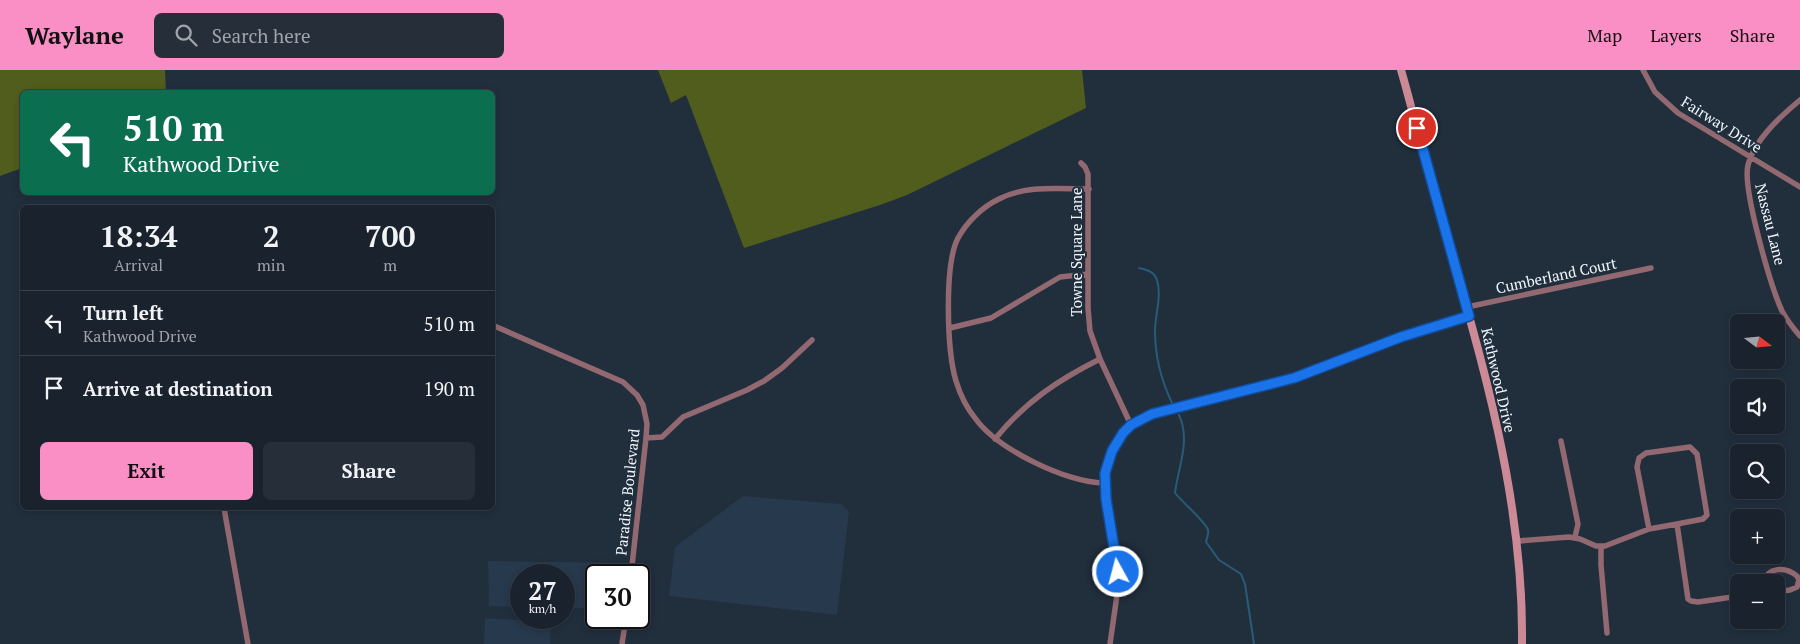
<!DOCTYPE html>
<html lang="en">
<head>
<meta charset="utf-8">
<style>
  :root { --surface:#19222d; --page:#262f39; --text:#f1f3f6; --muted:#9fa4aa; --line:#373f49; --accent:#fa8fc6 }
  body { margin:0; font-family:"PT Serif",serif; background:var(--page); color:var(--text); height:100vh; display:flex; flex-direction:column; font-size:19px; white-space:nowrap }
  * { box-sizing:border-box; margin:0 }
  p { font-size:16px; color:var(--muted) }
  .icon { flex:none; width:28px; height:28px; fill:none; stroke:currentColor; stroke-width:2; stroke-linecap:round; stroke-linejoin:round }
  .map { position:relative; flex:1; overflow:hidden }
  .sheet { position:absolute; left:20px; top:135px; width:475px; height:305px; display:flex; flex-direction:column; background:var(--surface); border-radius:8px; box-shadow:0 2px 8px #0003,0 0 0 1px var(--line) }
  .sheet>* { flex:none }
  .banner { position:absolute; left:20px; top:20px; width:475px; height:105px; border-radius:8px; box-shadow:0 2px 8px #0003,0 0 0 1px var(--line); background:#0b6e4f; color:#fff; overflow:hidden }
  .needle { width:32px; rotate:106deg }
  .buttons { position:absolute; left:1730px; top:244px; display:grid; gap:10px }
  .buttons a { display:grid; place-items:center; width:55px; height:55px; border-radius:8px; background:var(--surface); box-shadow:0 2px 8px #0003,0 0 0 1px var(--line); font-size:25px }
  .speed { position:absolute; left:510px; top:494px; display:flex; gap:10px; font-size:25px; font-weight:700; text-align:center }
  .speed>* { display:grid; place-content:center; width:65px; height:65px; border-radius:50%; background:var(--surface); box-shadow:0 2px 8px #0003,0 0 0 1px var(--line); line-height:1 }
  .speed small { font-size:12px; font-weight:400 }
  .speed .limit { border:2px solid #111; border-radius:8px; background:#fff; color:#111 }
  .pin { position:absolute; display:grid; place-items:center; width:42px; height:42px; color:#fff; margin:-21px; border:2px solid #fff; border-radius:50%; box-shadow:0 1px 5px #0007 }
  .me { position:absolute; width:55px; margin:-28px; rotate:353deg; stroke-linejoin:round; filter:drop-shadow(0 0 4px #0008) }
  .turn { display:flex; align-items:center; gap:18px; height:105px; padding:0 20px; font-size:22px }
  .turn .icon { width:65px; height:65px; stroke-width:2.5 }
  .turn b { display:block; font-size:35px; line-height:42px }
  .eta { display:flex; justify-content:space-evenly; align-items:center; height:85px; text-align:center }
  .eta b { font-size:30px; font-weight:700; line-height:35px }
  .button { display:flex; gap:10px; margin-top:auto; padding:10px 20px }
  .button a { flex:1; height:58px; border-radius:8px; background:var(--accent); color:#111; font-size:20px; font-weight:700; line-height:58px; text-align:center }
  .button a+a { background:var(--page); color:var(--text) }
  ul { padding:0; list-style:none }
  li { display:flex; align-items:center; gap:15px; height:65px; padding:0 20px; border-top:1px solid var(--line) }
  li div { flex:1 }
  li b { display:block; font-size:19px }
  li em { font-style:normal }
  header { display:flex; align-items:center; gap:30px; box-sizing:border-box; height:70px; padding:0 25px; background:var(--accent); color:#111 }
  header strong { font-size:24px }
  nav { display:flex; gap:28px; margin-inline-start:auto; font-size:18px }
  .search { width:350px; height:45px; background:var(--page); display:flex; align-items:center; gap:12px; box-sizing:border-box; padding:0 18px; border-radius:8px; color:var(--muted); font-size:19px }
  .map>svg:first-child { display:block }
  .built { fill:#27394c }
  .green { fill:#515d1c }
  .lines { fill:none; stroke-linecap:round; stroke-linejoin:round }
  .stream { stroke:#275c78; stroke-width:2 }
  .street { stroke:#936971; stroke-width:5.5 }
  .secondary { stroke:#cc8a97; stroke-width:8 }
  .route-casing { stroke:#114b97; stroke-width:12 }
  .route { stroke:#1a73e8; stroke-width:9 }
  .labels { text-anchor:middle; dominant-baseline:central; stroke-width:4; stroke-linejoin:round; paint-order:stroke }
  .street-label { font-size:15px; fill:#eff6fd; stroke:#212e3c }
</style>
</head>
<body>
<header>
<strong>Waylane</strong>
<div class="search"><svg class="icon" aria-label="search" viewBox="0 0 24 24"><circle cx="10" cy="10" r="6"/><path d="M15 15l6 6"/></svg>Search here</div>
<nav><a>Map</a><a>Layers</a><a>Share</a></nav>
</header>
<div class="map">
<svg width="1800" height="574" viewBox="0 0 1800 574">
  <rect width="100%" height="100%" fill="#212e3c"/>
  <path class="built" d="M743 426 841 434 849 442 837 545 669 526 675 477Z
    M488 491 627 493 625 505H596V538H564V505H521V537L489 536Z
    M485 548 551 552 550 574H484Z"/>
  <path class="green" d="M0 0H165L166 22H22V98L0 106Z
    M658 0H1082L1086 38 907 125 880 135 744 178 686 25 671 33Z"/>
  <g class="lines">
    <path class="stream" d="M1139 198C1147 200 1154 201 1157 210 1162 227 1155 244 1155 261 1155 286 1161 310 1172 333
      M1179 345C1191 371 1178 397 1175 423 1182 432 1206 452 1208 460 1209 464 1207 467 1206 472L1219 490 1241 504 1245 514 1254 574"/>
    <path class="street" d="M1643 0 1655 22 1678 43 1800 117
      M1800 30C1781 46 1754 70 1748 95 1742 118 1771 217 1782 241 1787 250 1793 258 1800 266
      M1081 93 1085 97 1088 104V238L1090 261 1100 289 1131 355
      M1089 119C1059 119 1025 115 999 129 982 137 967 152 958 168 944 195 947 281 956 311 960 324 966 337 975 348 997 379 1067 413 1104 413
      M1467 237 1651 198
      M492 255 623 312 637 325 643 335 647 354 646 368 631 505
      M950 258 991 248 1060 207 1088 204
      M646 368 662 367 683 347 747 320 764 311 782 298 812 270
      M995 369C1025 332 1058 310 1100 289
      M1561 371 1578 454 1575 467
      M224 438 248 574
      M1649 459 1637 397 1639 388 1646 383 1690 377 1697 384 1707 445 1703 449 1677 454
      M1518 471 1569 467 1580 469 1596 476H1605L1649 459 1677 454 1688 529 1691 531 1698 532 1739 526
      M1601 476V495L1607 563
      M1763 512C1768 497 1785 496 1797 506L1799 510 1797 517 1790 520 1776 522
      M622 574 626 548
      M1110 574 1117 525 1118 503 1115 477 1105 429V403L1111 381 1123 363 1131 355 1152 344 1294 308 1401 267 1469 246"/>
    <path class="secondary" d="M1401 0C1415 48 1426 97 1440 146 1481 285 1524 428 1522 574"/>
  </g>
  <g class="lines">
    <g class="route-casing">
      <path id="route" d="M1118 502 1106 429 1105 403 1112 381 1123 363 1131 355 1152 344 1294 308 1401 267 1469 246 1417 58"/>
    </g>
    <use href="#route" class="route"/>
  </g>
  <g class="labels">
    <g class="street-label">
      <text transform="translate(1722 54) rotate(32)">Fairway Drive</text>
      <text transform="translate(1771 154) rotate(76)">Nassau Lane</text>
      <text transform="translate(1076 182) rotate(-90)">Towne Square Lane</text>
      <text transform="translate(1556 205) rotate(-12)">Cumberland Court</text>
      <text transform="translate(1499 310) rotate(77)">Kathwood Drive</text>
      <text transform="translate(627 422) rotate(-84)">Paradise Boulevard</text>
    </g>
  </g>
</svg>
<div class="buttons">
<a><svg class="needle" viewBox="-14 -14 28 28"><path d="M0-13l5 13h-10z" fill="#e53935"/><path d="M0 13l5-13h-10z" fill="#9fa4aa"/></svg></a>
<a><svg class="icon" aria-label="sound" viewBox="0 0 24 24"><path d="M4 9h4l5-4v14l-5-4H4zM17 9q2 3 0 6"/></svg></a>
<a><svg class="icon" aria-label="search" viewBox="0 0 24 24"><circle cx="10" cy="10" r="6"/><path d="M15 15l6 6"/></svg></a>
<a>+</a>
<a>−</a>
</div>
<div class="speed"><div>27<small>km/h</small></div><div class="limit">30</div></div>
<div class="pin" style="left:1417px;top:58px;background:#d93025"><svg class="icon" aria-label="arrive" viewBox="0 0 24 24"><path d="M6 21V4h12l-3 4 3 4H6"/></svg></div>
<svg class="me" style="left:1118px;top:502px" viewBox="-20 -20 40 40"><circle r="17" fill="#1a73e8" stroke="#fff" stroke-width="3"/><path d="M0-11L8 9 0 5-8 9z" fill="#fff"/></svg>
<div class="banner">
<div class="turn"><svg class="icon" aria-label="left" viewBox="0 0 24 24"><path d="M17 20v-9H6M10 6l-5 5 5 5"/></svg><div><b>510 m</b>Kathwood Drive</div></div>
</div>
<section class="sheet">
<div class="eta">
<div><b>18:34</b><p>Arrival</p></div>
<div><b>2</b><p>min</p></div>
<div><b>700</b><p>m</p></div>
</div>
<ul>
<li><svg class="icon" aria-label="left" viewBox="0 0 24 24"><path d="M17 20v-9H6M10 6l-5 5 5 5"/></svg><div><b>Turn left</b><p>Kathwood Drive</p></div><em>510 m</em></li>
<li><svg class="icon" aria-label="arrive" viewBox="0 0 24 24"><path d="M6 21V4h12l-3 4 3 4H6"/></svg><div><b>Arrive at destination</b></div><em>190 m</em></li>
</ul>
<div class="button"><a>Exit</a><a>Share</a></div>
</section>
</div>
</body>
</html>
